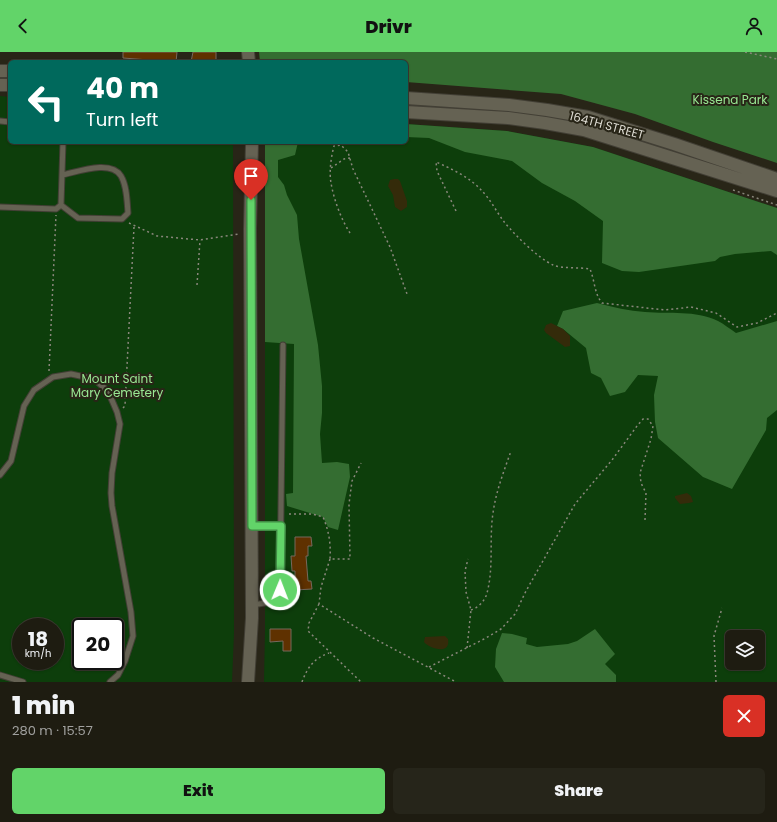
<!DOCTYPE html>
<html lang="en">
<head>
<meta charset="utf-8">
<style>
  :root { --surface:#1e1c11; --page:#26251a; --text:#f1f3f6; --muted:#a1a19f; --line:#3c3a31; --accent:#62d469 }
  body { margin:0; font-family:Poppins,sans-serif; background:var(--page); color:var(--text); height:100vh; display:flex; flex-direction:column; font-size:15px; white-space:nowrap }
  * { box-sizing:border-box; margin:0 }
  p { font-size:13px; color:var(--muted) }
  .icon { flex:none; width:22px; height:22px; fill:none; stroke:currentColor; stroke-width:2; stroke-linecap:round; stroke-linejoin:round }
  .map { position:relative; height:630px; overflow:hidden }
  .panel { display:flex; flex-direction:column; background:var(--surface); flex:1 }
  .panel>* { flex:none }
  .guide { position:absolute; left:8px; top:8px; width:400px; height:84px; border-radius:6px; box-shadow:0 1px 3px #0004,0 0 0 1px var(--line); background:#00695c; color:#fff; overflow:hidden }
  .controls { position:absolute; left:725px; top:578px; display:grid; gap:8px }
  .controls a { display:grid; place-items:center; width:40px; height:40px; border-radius:6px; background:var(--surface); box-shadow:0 1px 3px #0004,0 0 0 1px var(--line); font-size:20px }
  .speed { position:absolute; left:12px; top:566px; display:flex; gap:8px; font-size:20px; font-weight:700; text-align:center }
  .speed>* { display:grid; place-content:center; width:52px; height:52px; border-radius:50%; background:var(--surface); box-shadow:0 1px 3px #0004,0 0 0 1px var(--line); line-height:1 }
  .speed small { font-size:10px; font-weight:400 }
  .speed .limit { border:2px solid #111; border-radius:6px; background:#fff; color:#111 }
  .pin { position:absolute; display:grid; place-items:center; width:34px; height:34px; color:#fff; margin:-41px -17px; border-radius:50% 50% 50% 0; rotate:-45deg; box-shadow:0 0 4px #0007 }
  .pin .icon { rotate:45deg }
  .me { position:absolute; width:44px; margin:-22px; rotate:1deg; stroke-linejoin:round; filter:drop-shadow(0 0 3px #0008) }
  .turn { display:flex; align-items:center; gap:14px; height:84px; padding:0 12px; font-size:18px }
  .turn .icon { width:52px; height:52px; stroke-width:2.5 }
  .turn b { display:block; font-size:28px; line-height:34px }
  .round { display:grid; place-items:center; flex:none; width:42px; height:42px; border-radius:6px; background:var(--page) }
  .summary { display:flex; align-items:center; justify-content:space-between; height:68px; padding:0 12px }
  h1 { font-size:24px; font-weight:800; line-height:30px }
  .primary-button { display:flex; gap:8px; margin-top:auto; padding:8px 12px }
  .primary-button a { flex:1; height:46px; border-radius:6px; background:var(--accent); color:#111; font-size:16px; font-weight:800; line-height:46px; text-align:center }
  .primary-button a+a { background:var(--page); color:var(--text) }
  header { display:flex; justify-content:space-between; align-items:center; height:52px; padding:0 12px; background:var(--accent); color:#111; font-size:18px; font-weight:800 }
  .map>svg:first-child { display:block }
  .green { fill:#0d3e0b; fill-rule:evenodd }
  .forest { fill:#346d31 }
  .sand { fill:#342b0a }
  .building { fill:#5f3100; stroke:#76685d }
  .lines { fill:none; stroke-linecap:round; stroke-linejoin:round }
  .service-casing { stroke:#423f35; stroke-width:7 }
  .tertiary-casing { stroke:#423f35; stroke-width:14 }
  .path { stroke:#89877b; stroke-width:1.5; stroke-dasharray:2 3; stroke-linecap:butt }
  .service { stroke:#656253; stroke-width:5 }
  .tertiary { stroke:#656253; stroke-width:12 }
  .route-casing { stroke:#408a44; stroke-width:10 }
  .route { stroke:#62d469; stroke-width:7 }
  .labels { text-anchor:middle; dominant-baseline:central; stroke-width:4; stroke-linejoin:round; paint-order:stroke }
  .park-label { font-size:12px; fill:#99e893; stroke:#282517 }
  .street-label { font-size:12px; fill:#dedcd3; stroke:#282517 }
</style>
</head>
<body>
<header><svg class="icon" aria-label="back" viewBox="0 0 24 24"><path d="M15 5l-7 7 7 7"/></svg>Drivr<svg class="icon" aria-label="person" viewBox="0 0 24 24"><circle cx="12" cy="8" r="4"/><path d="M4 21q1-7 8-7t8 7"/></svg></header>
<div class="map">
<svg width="777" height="630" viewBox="0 0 777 630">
  <rect width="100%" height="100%" fill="#282517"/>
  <path class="green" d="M0 44 10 45V90H233L234 581 232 630H0ZM21 575H55V609H21ZM81 575H115V609H81Z
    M406 72 507 79 593 95 777 156V630H264L265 578V90H406ZM732 585H758V611H732Z"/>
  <path class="forest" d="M259 0H777V111L713 90 635 62 561 42 406 30V10H260Z
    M406 72 507 79 593 95 777 156V203L771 199 735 202 720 205 715 209 639 220 622 219 602 211 603 169 575 149 542 131 512 109 465 100 429 86 406 85Z
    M265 90H298L295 103 278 108V125L284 133 287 143 297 163 299 187 318 293 322 334V361L320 382 322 411 337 410 349 412 350 425 338 478 328 475 323 465 287 454 286 442 293 441 294 292 265 290Z
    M597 251C613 255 629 259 645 260 670 262 695 258 718 269 724 272 730 277 736 281L777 269V358L767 366 766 378 732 437 703 425 658 386 655 370 654 343 658 324 638 323 625 340 610 344 601 326 591 321 586 296 563 277 557 274 563 259Z
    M595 577 615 602 605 612 616 623V630H504L495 615 496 597 502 581 512 582 527 586 526 592 537 595 568 592 577 589Z"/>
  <path class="sand" d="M394 127H398L400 129 407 149V155L401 159 395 155 393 143 388 134 390 128Z
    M551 271 563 277 570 284V294L565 295 546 281 544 278 546 273Z
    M687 441 691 444 693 450 689 451 680 452 675 446V444Z
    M445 584 448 587C451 603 430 597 424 590L425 585Z
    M758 592 765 596 766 601 762 604 758 601Z"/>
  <path class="building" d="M123 0H177L176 10 123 6Z
    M193 0H216V10H191Z
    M295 485H311L312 494H308V504H306L308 529H311L312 537 295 538V519H292L291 504H295Z
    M270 577H291V599H283V589L270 590Z"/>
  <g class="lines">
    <g class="service-casing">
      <path id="service" d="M0 69 10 70
        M61 153 78 166 122 167 128 161C127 149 127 134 121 124 111 107 77 120 62 123
        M0 155 56 157 61 153 63 90
        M0 423 11 409 24 354 34 338 53 325 71 322 94 327 108 339 117 360 120 372 112 421 111 441 112 454 131 560 133 584 125 609 118 623 110 630
        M252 474H281
        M252 553 271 550 280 538 283 293
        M0 623 23 630"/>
    </g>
    <g class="tertiary-casing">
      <path id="tertiary" d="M248 0 249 10
        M0 19H10
        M0 33H10
        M406 46 509 53 547 58 588 65 674 92 777 127
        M406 60 508 66 545 71 584 78 777 139
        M248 630 252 566 250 177 252 90"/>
    </g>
    <path class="path" d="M745 0 777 7
      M331 116 344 107 350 106
      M733 138 777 153
      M456 159 437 119 436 110C452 117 471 126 482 139 491 148 497 161 505 171 516 184 538 206 553 213 563 217 579 215 590 217 595 229 594 241 602 251L665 258 691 255 716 261 737 275 757 271 777 261
      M129 171 157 184 200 188 239 182
      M350 181C341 167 334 148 331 131 329 120 331 105 334 94L341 93 348 100 353 117 390 195 407 242
      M197 233 200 188
      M49 319 56 163
      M123 356 125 354 134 175
      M289 462H312L323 465C329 479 331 492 330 507H350L349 452 352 429 361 411
      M330 507 321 535 319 552 373 586 456 630
      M319 552 309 571 308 579 361 630
      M471 558C478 556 485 549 487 541 494 515 489 487 493 461 496 439 504 419 511 399
      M467 596 471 558 466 540 465 519 468 507
      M429 615 486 586 501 577 515 562 526 539 575 452 612 408 637 374 643 367H648L653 374 651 387 640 421 641 431 646 441 645 468
      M302 630C307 616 314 606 329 601
      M716 630 714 584 722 556"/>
    <use href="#service" class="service"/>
    <use href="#tertiary" class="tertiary"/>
  </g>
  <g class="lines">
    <g class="route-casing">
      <path id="route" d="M251 148 252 474H281L280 538"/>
    </g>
    <use href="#route" class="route"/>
  </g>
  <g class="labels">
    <g class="park-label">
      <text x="730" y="47">Kissena Park</text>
      <text x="117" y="326">Mount Saint<tspan x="117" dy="14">Mary Cemetery</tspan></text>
    </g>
    <g class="street-label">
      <text transform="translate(607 73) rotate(15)">164TH STREET</text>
    </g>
  </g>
</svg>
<div class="controls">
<a><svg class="icon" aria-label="layers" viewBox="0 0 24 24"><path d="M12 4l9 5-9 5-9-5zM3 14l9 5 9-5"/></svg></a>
</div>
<div class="speed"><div>18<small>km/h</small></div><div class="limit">20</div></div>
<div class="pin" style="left:251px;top:148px;background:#d93025"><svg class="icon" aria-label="arrive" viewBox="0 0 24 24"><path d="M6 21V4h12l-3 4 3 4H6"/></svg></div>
<svg class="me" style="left:280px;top:538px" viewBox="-20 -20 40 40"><circle r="17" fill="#62d469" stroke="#fff" stroke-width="3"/><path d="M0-11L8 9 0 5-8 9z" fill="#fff"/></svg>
<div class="guide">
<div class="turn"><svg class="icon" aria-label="left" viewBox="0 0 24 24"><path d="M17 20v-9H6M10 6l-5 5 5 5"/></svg><div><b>40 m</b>Turn left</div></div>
</div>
</div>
<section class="panel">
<div class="summary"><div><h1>1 min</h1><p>280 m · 15:57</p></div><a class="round" style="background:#d93025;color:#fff"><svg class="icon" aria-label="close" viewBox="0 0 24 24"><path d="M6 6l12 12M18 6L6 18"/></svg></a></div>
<div class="primary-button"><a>Exit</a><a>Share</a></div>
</section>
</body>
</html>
